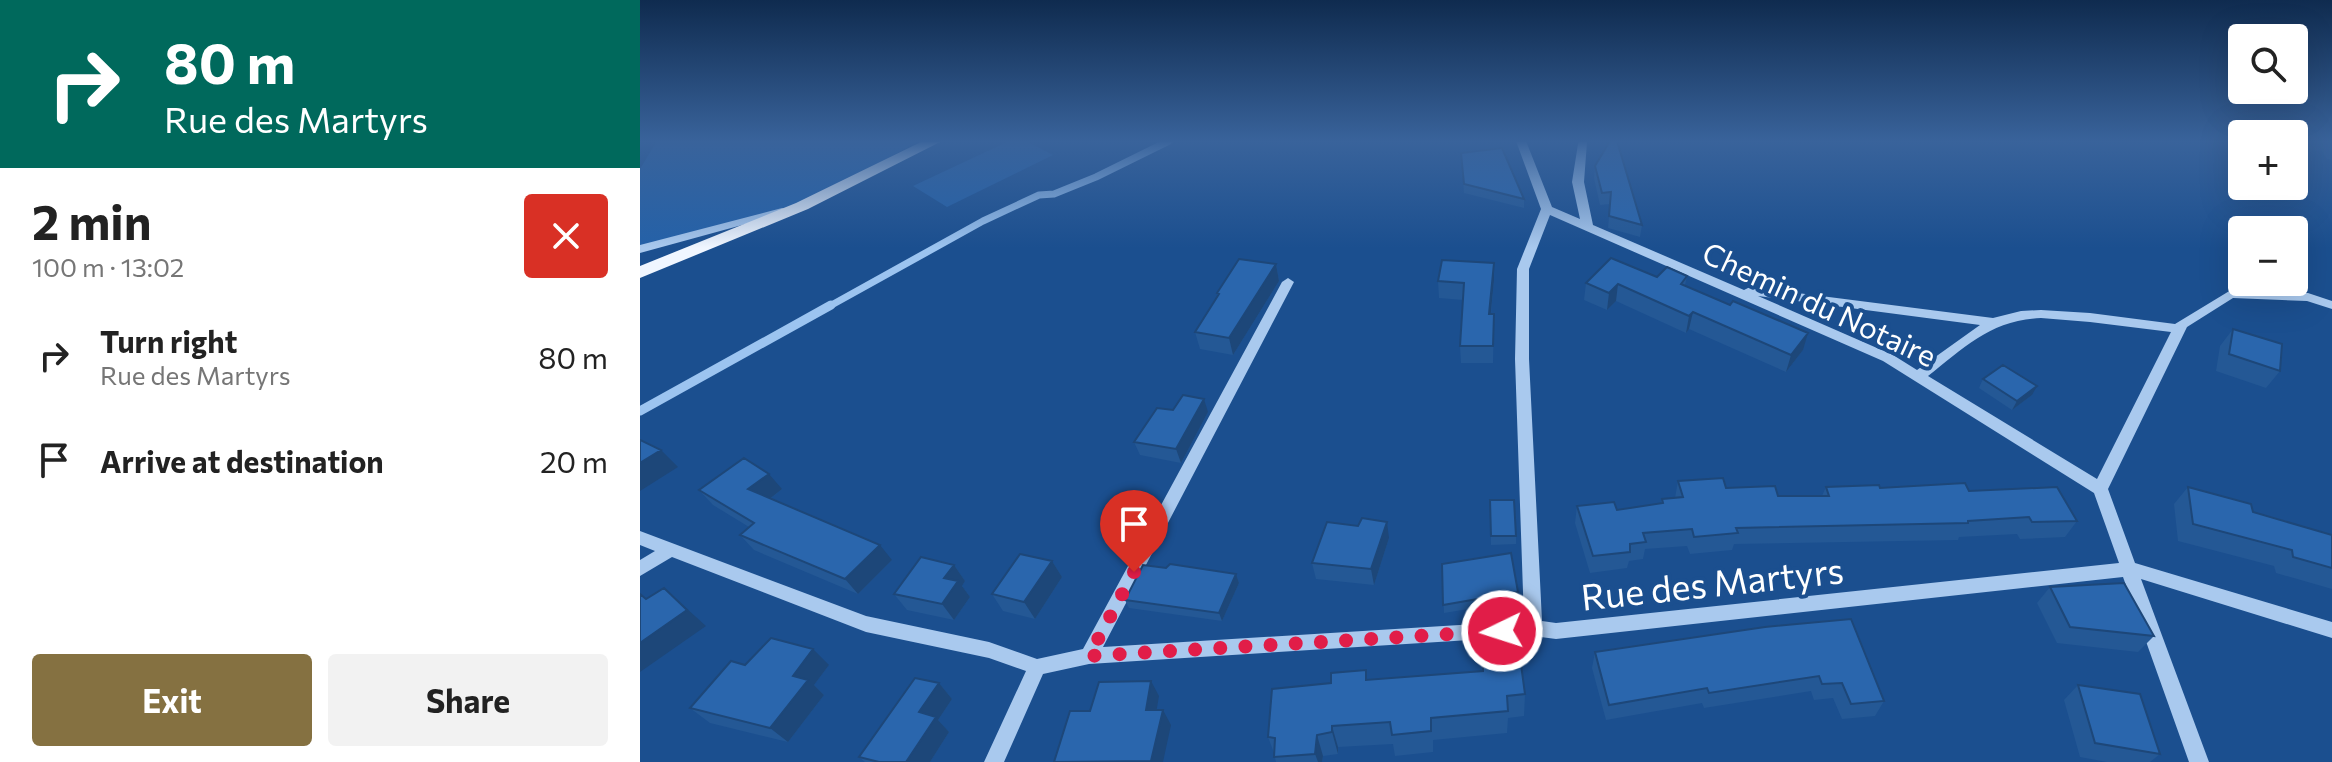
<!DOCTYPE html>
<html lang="en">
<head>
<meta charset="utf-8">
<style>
  :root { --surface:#fff; --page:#f2f2f2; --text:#222; --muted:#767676; --accent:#857141 }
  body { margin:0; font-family:Commissioner,sans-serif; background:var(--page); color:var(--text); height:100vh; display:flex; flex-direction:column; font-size:30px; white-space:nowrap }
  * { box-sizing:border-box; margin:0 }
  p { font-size:26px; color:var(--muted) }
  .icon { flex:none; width:44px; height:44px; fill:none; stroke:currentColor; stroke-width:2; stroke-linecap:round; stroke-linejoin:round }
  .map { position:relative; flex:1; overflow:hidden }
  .side { display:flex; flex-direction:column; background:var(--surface); width:640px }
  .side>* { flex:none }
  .hud { background:#00695c; color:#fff; overflow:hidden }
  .tools { position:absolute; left:1588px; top:24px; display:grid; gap:16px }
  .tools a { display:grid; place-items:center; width:80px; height:80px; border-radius:8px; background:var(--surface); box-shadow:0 8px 32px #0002; font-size:40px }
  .pin { position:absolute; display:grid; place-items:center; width:68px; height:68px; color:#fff; margin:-82px -34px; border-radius:50% 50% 50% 0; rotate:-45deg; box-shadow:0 0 8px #0007 }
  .pin .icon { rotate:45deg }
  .me { position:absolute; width:88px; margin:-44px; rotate:266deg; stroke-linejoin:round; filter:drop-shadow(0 0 6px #0008) }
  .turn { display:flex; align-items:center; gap:28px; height:168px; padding:0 32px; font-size:36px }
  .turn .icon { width:104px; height:104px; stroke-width:2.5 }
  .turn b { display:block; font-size:56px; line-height:68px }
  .round { display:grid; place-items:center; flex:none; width:84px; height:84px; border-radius:8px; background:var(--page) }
  .overview { display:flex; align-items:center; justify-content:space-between; height:136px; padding:0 32px }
  h1 { font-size:48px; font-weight:700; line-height:60px }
  .cta { display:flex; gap:16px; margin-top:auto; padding:16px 32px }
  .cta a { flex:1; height:92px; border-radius:8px; background:var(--accent); color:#fff; font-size:32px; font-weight:700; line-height:92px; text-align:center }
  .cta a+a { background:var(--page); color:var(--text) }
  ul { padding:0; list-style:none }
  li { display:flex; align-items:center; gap:24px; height:104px; padding:0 32px }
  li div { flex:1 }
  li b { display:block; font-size:30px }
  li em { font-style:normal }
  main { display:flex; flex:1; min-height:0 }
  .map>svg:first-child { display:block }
  .green { fill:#2461a8 }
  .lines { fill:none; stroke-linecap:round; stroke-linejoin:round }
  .stream-far1 { stroke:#9cc4f0; stroke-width:7 }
  .stream { stroke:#9cc4f0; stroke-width:9 }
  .minor { fill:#a9c9ee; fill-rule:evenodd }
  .major { fill:#f0f6ff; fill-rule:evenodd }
  .wall { fill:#245895 }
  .shaded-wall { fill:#1d4779 }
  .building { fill:#2a66ad; stroke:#1d4779; stroke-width:2 }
  .route { stroke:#e11d48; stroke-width:14; stroke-dasharray:0 25.2 }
  .labels { text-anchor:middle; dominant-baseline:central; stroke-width:8; stroke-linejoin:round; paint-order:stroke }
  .street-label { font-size:30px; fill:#fff; stroke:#1b4f8f }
  .near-street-label { font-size:36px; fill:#fff; stroke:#1b4f8f }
</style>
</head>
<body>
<main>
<section class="side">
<div class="hud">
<div class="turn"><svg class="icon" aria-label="right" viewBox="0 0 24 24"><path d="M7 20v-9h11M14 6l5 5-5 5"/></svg><div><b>80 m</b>Rue des Martyrs</div></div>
</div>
<div class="overview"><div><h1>2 min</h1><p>100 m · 13:02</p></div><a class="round" style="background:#d93025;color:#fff"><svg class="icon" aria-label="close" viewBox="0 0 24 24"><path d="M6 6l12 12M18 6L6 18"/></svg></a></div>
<ul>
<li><svg class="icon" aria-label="right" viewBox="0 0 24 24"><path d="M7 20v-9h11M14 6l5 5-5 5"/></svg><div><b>Turn right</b><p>Rue des Martyrs</p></div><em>80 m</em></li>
<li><svg class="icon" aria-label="arrive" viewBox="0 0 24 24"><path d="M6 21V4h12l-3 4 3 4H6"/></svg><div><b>Arrive at destination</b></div><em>20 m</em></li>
</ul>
<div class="cta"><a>Exit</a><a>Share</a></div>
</section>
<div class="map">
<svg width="1692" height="762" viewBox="0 0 1692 762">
  <rect width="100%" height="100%" fill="#1b4f8f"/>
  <path class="green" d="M17 141H279L162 206 0 249V169Z
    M369 141H386L413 155 307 207 273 186Z"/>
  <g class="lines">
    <path class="stream-far1" d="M188 307 343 221 399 195 414 194 456 177 529 141"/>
    <path class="stream" d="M0 411 191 305"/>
    <path class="minor" d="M876 141H886L912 207 940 219 932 182 938 144 939 142H947L944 182 953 225 1104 290 1110 287 1353 318 1381 311 1401 310 1450 313 1535 324 1591 290 1668 293 1692 301V309L1667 301 1593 298 1547 327 1468 489 1495 563 1692 622V638L1501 579 1569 762H1549L1483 577 916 639 893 636 449 664 403 674 364 762H344L386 671 349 658 226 632 32 557 0 576V560L15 551 0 545V531L226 616 349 642 397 659 443 649 642 282 648 278 654 282 463 647 884 621 875 359 877 269 901 209ZM910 215 1243 361 1454 493 1479 563 916 623 902 621 889 359V269ZM1118 296 1340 325 1277 370 1253 355ZM1401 318 1450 322 1531 332 1457 479 1288 376C1325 347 1351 320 1401 318Z
      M142 208 146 209V213L0 253V245Z"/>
    <path class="major" d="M283 141H302L168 209 0 278V266L156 203Z"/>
  </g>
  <path class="wall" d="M1654 141H1692V160L1687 159 1682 151 1654 148Z
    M821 153 884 199V208L824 193Z
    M955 166 1002 225 1000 237 968 228 970 204 960 205 954 178Z
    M636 264 639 281 593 355 560 349 555 332 578 296 577 293Z
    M1047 276 1045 285 1163 350 1146 372 1049 329 1046 333 976 301 967 310 944 300 946 283Z
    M854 280 851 314H854L853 363H821L820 346 823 300 799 298 798 281Z
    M1593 329 1640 371 1626 388 1576 371 1580 346Z
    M1343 379 1392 395 1372 410 1339 388Z
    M533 410 568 412 541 463 500 455 494 442Z
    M1038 481 1138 496H1182L1186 487 1329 491 1437 521 1425 537 1380 539 1377 534 1319 537 1318 540 1094 544 1092 550 1050 554 1047 546 1005 549 1003 559 989 561 987 568 950 573 935 523 937 506 977 510 1021 503 1022 499 1035 498Z
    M1548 487 1613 512 1692 535V589L1636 573 1634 566 1538 541 1534 504Z
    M142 489 130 499 252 560 218 594 114 550 100 535 109 527 73 505 59 490Z
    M850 500 876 536V544L851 545Z
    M749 538 734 585 676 579 672 563Z
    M412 561 422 577 395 619 363 611 352 594Z
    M802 564 878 592V601L804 613Z
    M314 565 325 581 322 586 330 597 314 620 267 610 254 594Z
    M596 574 599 583 582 621 489 608 485 600Z
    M1410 587 1514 636 1498 652 1417 643 1397 603Z
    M1125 627 1244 701 1235 716 1202 719 1193 698 1174 700 1171 691 1064 708 1062 703 966 720 952 668 955 652Z
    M843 660 885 694 884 716 868 718 867 733 793 740V752L755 756 753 744 698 747V754L683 756 682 762H636L634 753 628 737 728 680 843 671Z
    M105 665H189L174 685 184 695 148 742 70 723 50 708Z
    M299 683 312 699 298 720 309 732 290 762H225L219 757Z
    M1438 685 1520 754 1510 762H1467L1440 757 1424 700Z"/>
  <path class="shaded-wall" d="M854 263V280L849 331V314Z
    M636 264 639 281 593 355 589 338Z
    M978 284 976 301 967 310 969 293Z
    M1053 312 1049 329 1046 333 1049 316Z
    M1168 333 1163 350 1146 372 1151 355Z
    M1397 386 1392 395 1372 410 1377 401Z
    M564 399 568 412 541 463 536 449Z
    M21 450 38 467 0 491V463Z
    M129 474 142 489 122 505 108 489Z
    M747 522 749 538 734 585 731 569Z
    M240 545 252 560 218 594 205 579Z
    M412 561 422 577 395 619 384 602Z
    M314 565 325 581 322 586 330 597 314 620 302 604 304 578Z
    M596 574 599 583 582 621 579 613Z
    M24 588 66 626 0 672V643Z
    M173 649 189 665 174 685 184 695 148 742 130 728 153 676Z
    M511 681 519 696 514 725 506 710Z
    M299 683 312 699 298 720 309 732 290 762H266L279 712Z
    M523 710 531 725 523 762H511Z
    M692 726 698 747V754L692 732Z
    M677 735 683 756 682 762H678L675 754Z"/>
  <path class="building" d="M970 141H977L1002 225 969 216 971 192 962 193 955 166Z
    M862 148 884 199 824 184 821 153Z
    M971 258 1017 277 1027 267 1047 276 1041 284 1090 305 1093 301 1168 333 1151 355 1053 312 1049 316 978 284 969 293 946 283Z
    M599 259 636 264 589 338 555 332 579 294 577 293Z
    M802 260 854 263 849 314H854L853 346H820L824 283 798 281Z
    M1593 329 1642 344 1640 371 1589 354Z
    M1363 365 1397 386 1377 401 1343 379Z
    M543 395 564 399 536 449 494 442 517 408 533 410Z
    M0 440 21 450 0 463Z
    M104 458 129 474 108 489 240 545 205 579 100 535 114 523 59 490Z
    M1083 478 1086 488 1135 486 1138 496H1189L1186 487 1239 485 1240 488 1325 483 1329 491 1417 487 1437 521 1392 522 1389 517 1328 521V523L1096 528 1098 533 1054 537 1052 529 1003 533 1006 542 990 544V552L953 556 937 506 974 502 977 510 1023 503 1022 499 1043 497 1038 481Z
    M1548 487 1611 504 1613 512 1692 535V568L1653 557 1652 550 1553 524Z
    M850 500H874L876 536H851Z
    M722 518 747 522 731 569 672 563 687 522 718 526Z
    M871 553 878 592 803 605 802 564Z
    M380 554 412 561 384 602 352 594Z
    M281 557 314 565 304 578 318 581 302 604 254 594Z
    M530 564 596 574 579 613 485 600 503 565 526 568Z
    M1484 583 1514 636 1430 627 1410 587Z
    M24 588 47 610 0 643V594L6 599Z
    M1211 619 1244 701 1211 704 1202 683 1182 684 1179 676 1069 693 1067 688 969 705 955 652 1125 627Z
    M131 638 173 649 153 676 168 680 130 728 50 708 91 661 105 665Z
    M880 657 885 694 867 696 868 711 791 718V731L752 735 750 722 692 726V732L677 735 675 754 634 757 635 738 628 737 632 689 691 683V673L726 670V680L843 671V660Z
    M275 678 299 683 279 712 296 717 266 762H239L219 757Z
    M511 681 506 710H523L511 761 414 762 430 711H450L459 682Z
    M1438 685 1500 694 1520 754 1455 743Z"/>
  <linearGradient id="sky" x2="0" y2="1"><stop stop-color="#0f2b4f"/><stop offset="0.57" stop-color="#39639b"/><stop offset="1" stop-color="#39639b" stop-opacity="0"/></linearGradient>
  <rect width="1692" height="248" fill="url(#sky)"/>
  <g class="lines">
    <path class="route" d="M494 572 449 656 862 631"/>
  </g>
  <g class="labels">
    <g class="street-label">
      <text transform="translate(1180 303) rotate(25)">Chemin du Notaire</text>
    </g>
    <g class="near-street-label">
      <text transform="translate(1072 582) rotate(-6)">Rue des Martyrs</text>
    </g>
  </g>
</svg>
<div class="tools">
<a><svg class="icon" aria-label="search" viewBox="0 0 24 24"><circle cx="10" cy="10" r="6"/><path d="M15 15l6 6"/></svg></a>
<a>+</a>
<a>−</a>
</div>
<div class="pin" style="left:494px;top:572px;background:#d93025"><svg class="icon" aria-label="arrive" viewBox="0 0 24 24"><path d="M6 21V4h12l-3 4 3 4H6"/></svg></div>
<svg class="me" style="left:862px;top:631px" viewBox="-20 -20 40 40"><circle r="17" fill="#e11d48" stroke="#fff" stroke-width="3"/><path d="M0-11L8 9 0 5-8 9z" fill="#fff"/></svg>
</div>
</main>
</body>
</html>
